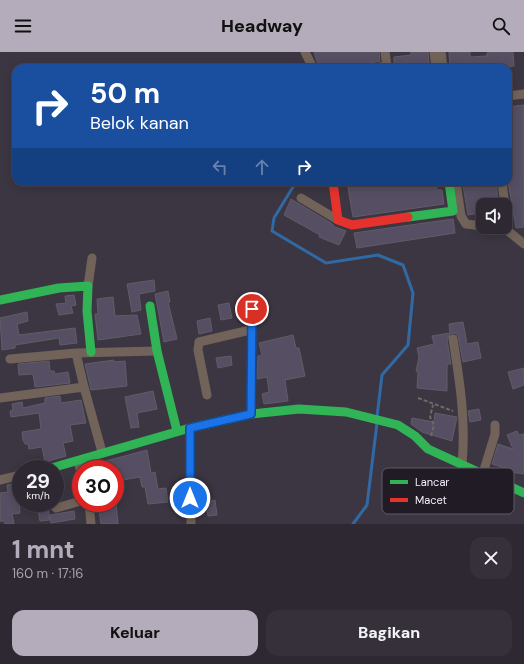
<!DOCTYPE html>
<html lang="id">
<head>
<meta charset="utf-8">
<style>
  :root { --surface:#2d2832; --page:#35303a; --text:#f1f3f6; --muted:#a7a6ac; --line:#48444d; --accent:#b4acba }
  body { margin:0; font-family:"DM Sans",sans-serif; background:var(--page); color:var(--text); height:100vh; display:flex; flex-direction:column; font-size:15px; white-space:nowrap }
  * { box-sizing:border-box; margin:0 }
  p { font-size:13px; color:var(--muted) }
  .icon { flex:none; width:22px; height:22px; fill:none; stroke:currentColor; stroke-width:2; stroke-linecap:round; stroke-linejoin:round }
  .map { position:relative; height:472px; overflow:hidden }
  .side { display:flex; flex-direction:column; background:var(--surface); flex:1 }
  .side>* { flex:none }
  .top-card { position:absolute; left:12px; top:12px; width:500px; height:122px; border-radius:12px; box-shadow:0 2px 10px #0003,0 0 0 1px var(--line); background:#1a4fa0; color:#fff; overflow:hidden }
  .buttons { position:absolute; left:476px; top:146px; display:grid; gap:8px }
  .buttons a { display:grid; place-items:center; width:36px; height:36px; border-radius:8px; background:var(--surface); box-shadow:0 2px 10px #0003,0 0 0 1px var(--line); font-size:20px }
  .speed { position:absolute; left:12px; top:408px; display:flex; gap:8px; font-size:20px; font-weight:700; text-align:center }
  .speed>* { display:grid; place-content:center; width:52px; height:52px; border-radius:50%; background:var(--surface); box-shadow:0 2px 10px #0003,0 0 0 1px var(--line); line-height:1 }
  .speed small { font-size:10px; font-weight:400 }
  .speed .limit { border:6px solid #d22; background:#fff; color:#111 }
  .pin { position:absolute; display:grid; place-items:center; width:34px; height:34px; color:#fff; margin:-17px; border:2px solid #fff; border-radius:50%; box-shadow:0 1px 4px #0007 }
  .me { position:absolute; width:44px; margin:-22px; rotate:0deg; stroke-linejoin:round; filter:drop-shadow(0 0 3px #0008) }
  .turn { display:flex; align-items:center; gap:14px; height:84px; padding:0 12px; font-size:18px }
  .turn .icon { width:52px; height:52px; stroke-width:2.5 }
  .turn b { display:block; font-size:28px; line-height:34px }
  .lanes { display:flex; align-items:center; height:38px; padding:0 12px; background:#0003; justify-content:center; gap:20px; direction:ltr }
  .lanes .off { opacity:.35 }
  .round { display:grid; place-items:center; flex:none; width:42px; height:42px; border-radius:12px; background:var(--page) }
  .head { display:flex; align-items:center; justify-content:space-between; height:68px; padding:0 12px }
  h1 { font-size:24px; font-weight:800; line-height:30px; color:var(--accent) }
  .button { display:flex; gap:8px; margin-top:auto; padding:8px 12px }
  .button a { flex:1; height:46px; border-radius:12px; background:var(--accent); color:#111; font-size:16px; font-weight:800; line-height:46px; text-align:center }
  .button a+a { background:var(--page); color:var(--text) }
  header { display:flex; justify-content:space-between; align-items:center; height:52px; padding:0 12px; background:var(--accent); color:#111; font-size:18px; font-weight:800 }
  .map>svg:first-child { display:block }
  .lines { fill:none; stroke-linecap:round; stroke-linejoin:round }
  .stream { stroke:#3169a5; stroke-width:3 }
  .building { fill:#564e62; stroke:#605c67 }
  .path { stroke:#726865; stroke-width:2; stroke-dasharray:4 2; stroke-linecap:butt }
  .street { stroke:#716359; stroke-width:9 }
  .fast { stroke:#30b455; stroke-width:9 }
  .jam { stroke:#e5322d; stroke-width:9 }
  .route-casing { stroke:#114b97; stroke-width:10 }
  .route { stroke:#1a73e8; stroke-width:7 }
  .key { fill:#211b26; stroke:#605a66; stroke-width:1 }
  .key-label { font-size:11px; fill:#f4ecfb }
</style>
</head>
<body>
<header><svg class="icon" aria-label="menu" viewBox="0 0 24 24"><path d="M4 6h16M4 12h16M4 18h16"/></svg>Headway<svg class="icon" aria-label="search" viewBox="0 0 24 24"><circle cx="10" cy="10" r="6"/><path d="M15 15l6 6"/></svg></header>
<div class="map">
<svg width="524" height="472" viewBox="0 0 524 472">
  <rect width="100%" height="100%" fill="#3c3642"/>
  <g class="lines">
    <path class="stream" d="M296 130 274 166 272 179 326 211 378 203 403 213 413 241 408 293 382 323 377 365
      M353 472 367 453 377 371"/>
  </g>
  <path class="building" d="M314 0H379L380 9 345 16H319Z
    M411 0H428L429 11 394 16V5L411 3Z
    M449 0H470V5L487 4V1L496 0H513L514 14 498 16H478V14L450 16Z
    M524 53V175L516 176 508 130V55Z
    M347 130H436L437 138H442L444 152 353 165Z
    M486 130H496L498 150 479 153 480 161 468 163 463 133Z
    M291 147 331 171 335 175 346 179 339 193 319 185 320 183 284 163Z
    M453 167 455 181 357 196 354 181Z
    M154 228 155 239 139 242 141 258 132 260 127 232Z
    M168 239 170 250H168L177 287 164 290 155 242Z
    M74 243 76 253 71 254 73 261 59 263 56 252 66 251 65 244Z
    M113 245 115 264 137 263 141 282 98 288 95 262H98L97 247Z
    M229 251 232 266 221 268 218 253Z
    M27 260 28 269 17 272 19 283 75 276 77 291 60 293 59 286 15 293V296L2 298 0 266Z
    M210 266 212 279 199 282 197 269Z
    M463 270 467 292 478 290 481 306 463 310 458 284 455 281 450 282 447 288 451 312H447V339L417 336 418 320 416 319 419 305 417 296 434 292 432 284 450 281 449 272Z
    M293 283 296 296H299L305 324 285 328 288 349 264 352 262 342 269 340 267 325 257 327 258 304 262 303 259 291Z
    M231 304 232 313 218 316 216 306Z
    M114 308V310L125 309 127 334 91 338 85 312Z
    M49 309 50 319H54L55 322 68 320 70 331 35 335 33 322 19 323 18 312Z
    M524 316V333L513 337 508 320Z
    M153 339 157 357 137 361 139 375 131 376 125 345Z
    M60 344 61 351 81 348 86 371 70 373 73 389 63 391 66 404 45 410 42 395 29 397 28 392H25L23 388 22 380 41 377 39 361 11 365 10 359 13 358 12 352 22 350 23 356 45 351V346Z
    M479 357 481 368 470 370 468 359Z
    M435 361 457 365 452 389 422 380 411 372 412 366 434 370Z
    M517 379 519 383 524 382V422L510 420 511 418 492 412 498 392 513 397 507 383Z
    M147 398 151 421 155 420 158 437 166 436 168 450 148 452 145 435H142L140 425 117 429 115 417H103L102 410Z
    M21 431V440L18 441 20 461 12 462 14 472H5L4 469H0V441L8 440 7 433Z
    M215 448 217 463 208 464 205 450Z
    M37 451H47L50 468 40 469Z
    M98 451 116 452 118 472H101Z
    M74 459 75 467 51 471 50 463Z"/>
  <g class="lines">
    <path class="path" d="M418 346 453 359
      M431 384 434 373 430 365 433 353"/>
    <path class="street" d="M305 0 313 16
      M434 0 436 16
      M441 0 443 16
      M374 16 387 14 385 0
      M508 44 524 42
      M456 130 461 164 466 172 483 174
      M502 130 508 179
      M301 146 338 168
      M499 175 508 179 524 192
      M88 234 92 206
      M453 287C460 331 466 368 462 413
      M76 301 84 335
      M10 307 76 301 157 299
      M207 343 198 298 199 290 250 278
      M0 346 84 335 102 400
      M251 362 252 257
      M190 376 191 472
      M78 409 81 421
      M483 421 495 382V373
      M0 428 21 423
      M89 451 91 472
      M56 456 81 449"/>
    <path class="fast" d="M408 165 453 159 449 130
      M0 248 59 236 88 234 87 259 91 300
      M150 254 157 299 177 379
      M48 417 190 376 251 362 299 357 346 360 398 373 415 384 428 397 524 441"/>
    <path class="jam" d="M333 130 338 168 352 173 408 165"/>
  </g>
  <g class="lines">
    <g class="route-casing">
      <path id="route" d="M190 446V376L251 362 252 257"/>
    </g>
    <use href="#route" class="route"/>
  </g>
  <rect x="382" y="416" width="132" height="46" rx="6" class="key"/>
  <rect x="390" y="428" width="18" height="4" fill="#30b455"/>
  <rect x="390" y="446" width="18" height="4" fill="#e5322d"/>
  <g class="key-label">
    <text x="415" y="434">Lancar</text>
    <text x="415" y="452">Macet</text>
  </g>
</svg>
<div class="buttons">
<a><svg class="icon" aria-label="sound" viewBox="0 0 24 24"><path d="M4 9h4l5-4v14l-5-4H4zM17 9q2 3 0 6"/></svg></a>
</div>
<div class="speed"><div>29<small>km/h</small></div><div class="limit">30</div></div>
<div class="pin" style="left:252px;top:257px;background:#d93025"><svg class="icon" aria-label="arrive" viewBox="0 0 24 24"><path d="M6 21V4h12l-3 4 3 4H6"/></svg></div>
<svg class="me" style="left:190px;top:446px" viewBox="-20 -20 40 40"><circle r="17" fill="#1a73e8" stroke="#fff" stroke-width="3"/><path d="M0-11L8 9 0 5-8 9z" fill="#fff"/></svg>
<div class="top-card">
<div class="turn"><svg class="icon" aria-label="right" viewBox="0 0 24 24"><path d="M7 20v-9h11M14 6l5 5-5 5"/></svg><div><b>50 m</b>Belok kanan</div></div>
<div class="lanes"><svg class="icon off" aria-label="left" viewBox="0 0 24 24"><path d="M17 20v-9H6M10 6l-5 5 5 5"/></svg><svg class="icon off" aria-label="ahead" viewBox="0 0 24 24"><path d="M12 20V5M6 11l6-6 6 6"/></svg><svg class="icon" aria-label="right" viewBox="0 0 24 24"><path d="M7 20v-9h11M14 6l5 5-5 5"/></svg></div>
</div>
</div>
<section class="side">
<div class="head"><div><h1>1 mnt</h1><p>160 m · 17:16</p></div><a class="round"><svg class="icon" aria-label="close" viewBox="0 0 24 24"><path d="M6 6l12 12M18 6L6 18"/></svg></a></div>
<div class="button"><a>Keluar</a><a>Bagikan</a></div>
</section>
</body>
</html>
